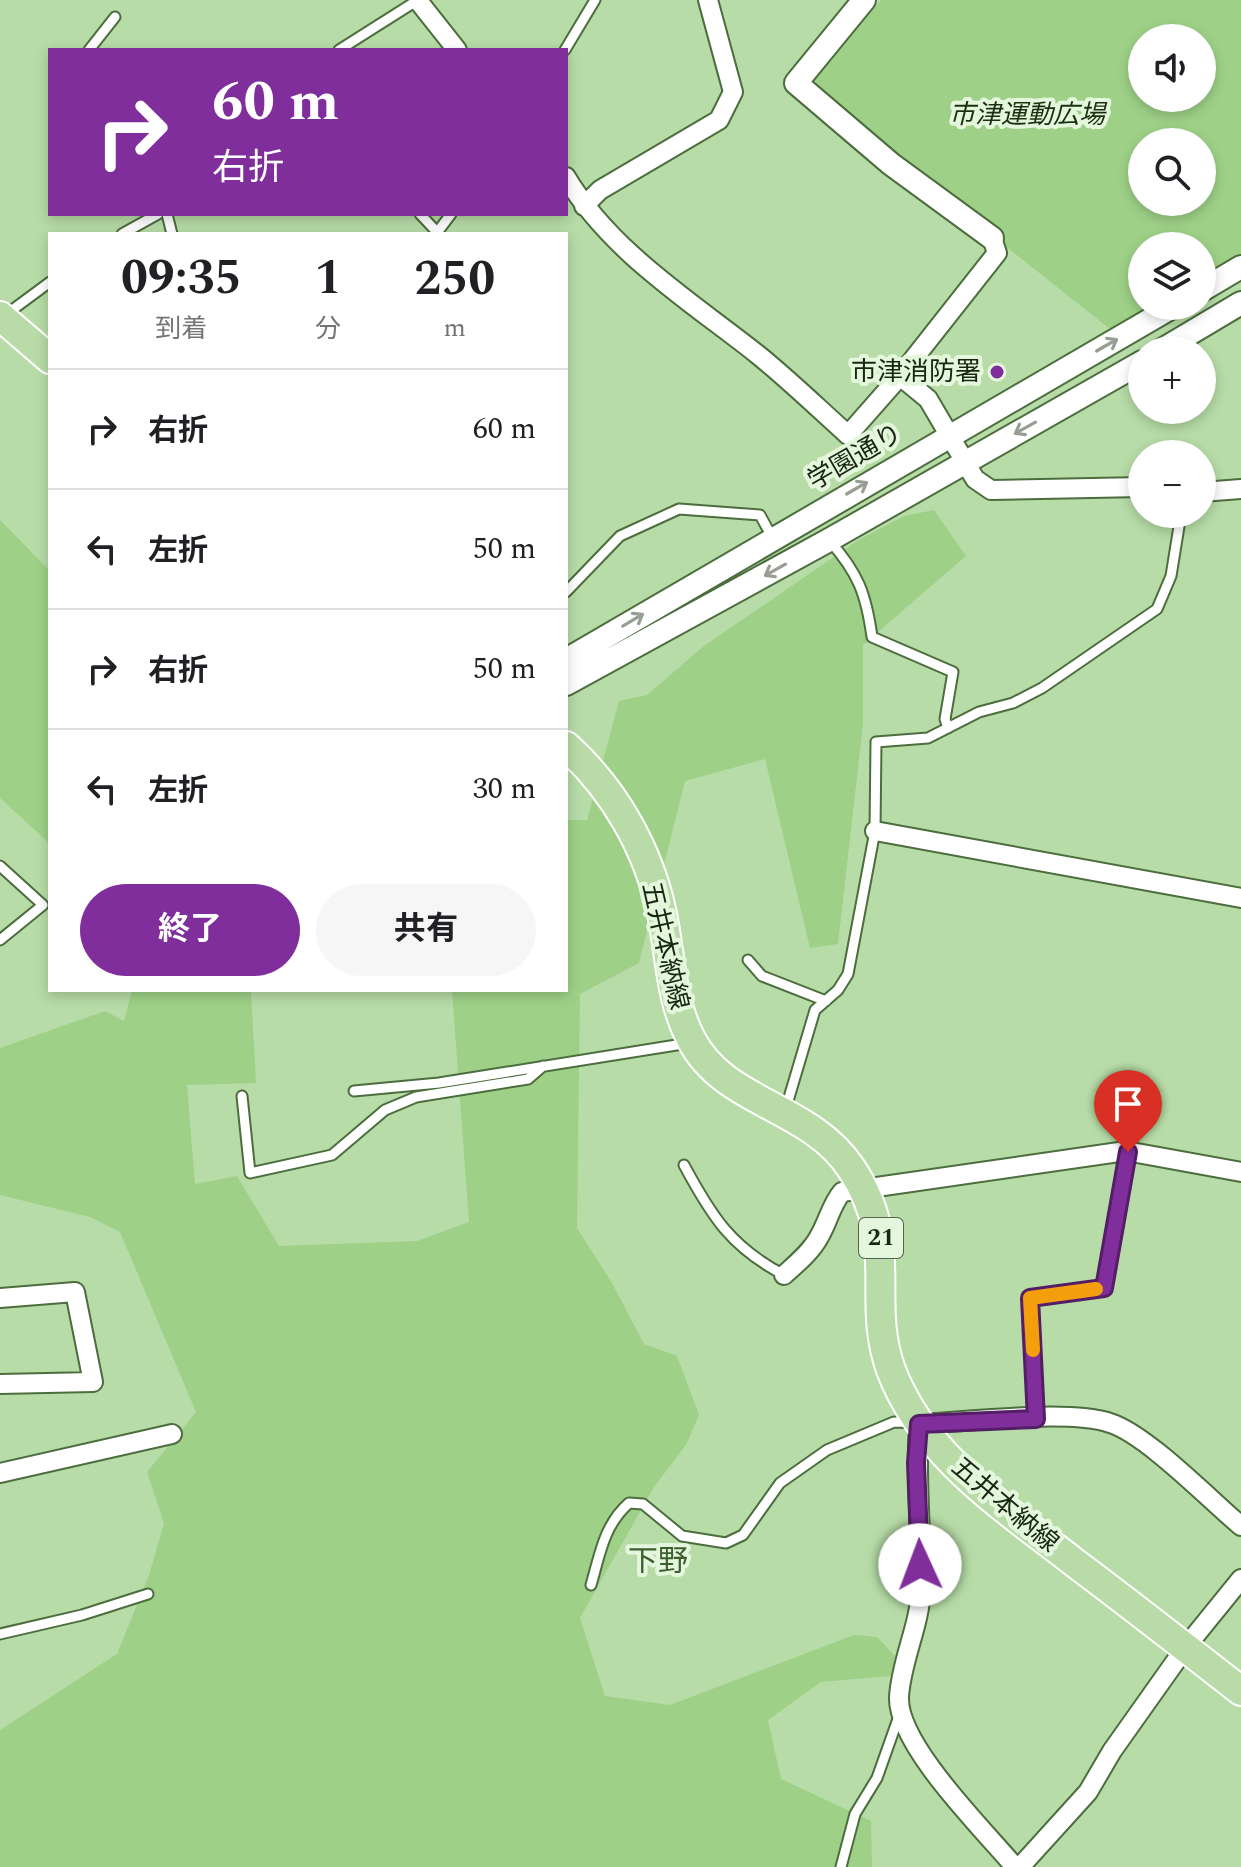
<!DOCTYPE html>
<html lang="ja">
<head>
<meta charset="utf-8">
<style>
  :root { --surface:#fff; --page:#f6f6f6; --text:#202124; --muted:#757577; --line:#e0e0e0; --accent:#812e9d }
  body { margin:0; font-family:Spectral,"Noto Sans JP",serif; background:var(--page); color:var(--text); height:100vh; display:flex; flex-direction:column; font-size:30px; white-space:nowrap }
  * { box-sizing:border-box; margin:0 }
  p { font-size:26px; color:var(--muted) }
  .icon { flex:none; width:44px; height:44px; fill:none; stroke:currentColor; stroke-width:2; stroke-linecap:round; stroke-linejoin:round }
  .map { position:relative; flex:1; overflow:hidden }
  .panel { position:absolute; left:48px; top:232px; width:520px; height:760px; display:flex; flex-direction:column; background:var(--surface); border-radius:0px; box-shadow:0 4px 12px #0003 }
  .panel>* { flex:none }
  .banner { position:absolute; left:48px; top:48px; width:520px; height:168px; border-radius:0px; box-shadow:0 4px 12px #0003; background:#812e9d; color:#fff; overflow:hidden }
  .tools { position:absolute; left:1128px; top:24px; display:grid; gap:16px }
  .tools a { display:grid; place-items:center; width:88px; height:88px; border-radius:50%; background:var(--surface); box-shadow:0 4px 12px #0003; font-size:40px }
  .pin { position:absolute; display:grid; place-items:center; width:68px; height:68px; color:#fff; margin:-82px -34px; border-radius:50% 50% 50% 0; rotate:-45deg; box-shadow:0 0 8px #0007 }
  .pin .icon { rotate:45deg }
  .me { position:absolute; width:88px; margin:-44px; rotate:358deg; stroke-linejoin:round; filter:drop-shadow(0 0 6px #0008) }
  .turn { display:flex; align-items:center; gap:28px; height:168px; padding:0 32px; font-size:36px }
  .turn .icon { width:104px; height:104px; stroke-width:2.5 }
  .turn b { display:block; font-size:56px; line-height:68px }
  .eta { display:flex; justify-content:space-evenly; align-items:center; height:136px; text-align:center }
  .eta b { font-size:48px; font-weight:700; line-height:56px }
  .cta { display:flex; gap:16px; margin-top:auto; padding:16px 32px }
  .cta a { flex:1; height:92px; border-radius:48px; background:var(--accent); color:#fff; font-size:32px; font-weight:700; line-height:92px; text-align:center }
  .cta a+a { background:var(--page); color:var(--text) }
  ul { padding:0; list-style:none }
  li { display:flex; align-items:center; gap:24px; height:120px; padding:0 32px; border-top:2px solid var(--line) }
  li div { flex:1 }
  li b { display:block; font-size:30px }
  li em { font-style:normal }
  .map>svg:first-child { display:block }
  .green { fill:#9ed187; fill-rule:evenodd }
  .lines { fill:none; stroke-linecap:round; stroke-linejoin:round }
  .service-casing { stroke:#4c6d3d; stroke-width:13 }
  .minor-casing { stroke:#4c6d3d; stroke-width:22 }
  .tertiary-casing { stroke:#4c6d3d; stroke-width:26 }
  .primary-casing { stroke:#fff; stroke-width:32 }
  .service { stroke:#fff; stroke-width:9 }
  .minor { stroke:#fff; stroke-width:18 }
  .tertiary { stroke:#fff; stroke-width:22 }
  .primary { stroke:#b8dba7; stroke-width:28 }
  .oneway { stroke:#989e94 }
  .route-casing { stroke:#541e66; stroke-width:20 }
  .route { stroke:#812e9d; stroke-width:14 }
  .slow { stroke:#f59e0b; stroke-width:14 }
  .poi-dot { fill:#812e9d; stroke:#e4f7dc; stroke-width:3 }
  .labels { text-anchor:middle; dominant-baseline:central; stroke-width:8; stroke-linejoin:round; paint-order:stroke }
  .shield { fill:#e4f7dc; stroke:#56654f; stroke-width:2 }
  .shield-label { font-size:24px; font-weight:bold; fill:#192712 }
  .park-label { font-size:26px; font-style:italic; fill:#1a300f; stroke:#e4f7dc }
  .poi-label { font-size:26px; fill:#192712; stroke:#e4f7dc; text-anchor:end }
  .street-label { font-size:26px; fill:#192712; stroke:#e4f7dc }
  .quarter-label { font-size:30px; fill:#3d5e2e; stroke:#e4f7dc }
</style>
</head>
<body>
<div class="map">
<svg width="1241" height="1867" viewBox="0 0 1241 1867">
  <rect width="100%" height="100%" fill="#b7dca7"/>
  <path class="green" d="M881 0H1241V255L1202 279V246H1142V306H1152L1110 329 815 95 812 83ZM1142 38H1202V98H1142ZM1142 142H1202V202H1142Z
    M934 510 966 556 863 645V724L838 944 810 948 765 759 685 781 639 963 580 994 577 1228 612 1283 644 1344 677 1356 699 1415 686 1445 654 1487 580 1618 605 1696 670 1705 854 1635 877 1637 912 1674 821 1682 768 1720 781 1779 871 1821 872 1867H0V1730L117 1654 149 1575 164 1523 147 1472 196 1412 120 1232 90 1217 0 1195V1048L105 1011 124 1021 132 990H263L251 991 256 1083 187 1085 195 1184 237 1176 279 1246 417 1241 469 1222 452 990H566V820H587L619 701 647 695 704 646 857 541 904 516Z
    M0 520 50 571V844L0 798Z"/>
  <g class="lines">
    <g class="service-casing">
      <path id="service" d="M89 50 115 17
        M339 50 418 0
        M565 50 595 0
        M167 214 172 234
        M420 214 436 231
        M122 234 158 214
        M436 234 451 214
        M4 316 50 282
        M829 540C858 573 866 593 872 637L953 672 945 719 948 728
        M566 592 620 536 679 509 760 515 772 537
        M0 866 43 905 0 940
        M748 960 762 976 826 1001
        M354 1091 439 1083 689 1043
        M242 1096 250 1173 332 1155 385 1110 416 1097 528 1079 543 1066
        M785 1111 815 1010 838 990 848 974 875 831 876 742 928 738 979 712 1013 703 1042 688 1157 609 1171 576 1181 514
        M684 1165C712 1217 731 1247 784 1275
        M1036 1419 1030 1298 1104 1288 1128 1152
        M591 1585C600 1554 604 1525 629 1503L643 1504 682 1536 726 1543 743 1535 780 1483 827 1450 894 1422 915 1423
        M0 1634 82 1615 148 1594
        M841 1867 855 1814 877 1778 899 1716"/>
    </g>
    <g class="minor-casing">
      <path id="minor" d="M419 2 457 50
        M566 177C610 251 690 301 757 354 788 379 818 408 848 435L900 376 997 253 992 238
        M584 206 600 190 719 120 733 92 708 0
        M900 376 928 399 975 479 991 490 1142 487
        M1202 492 1241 489
        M875 831 1241 898
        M784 1275C796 1264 811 1252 819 1237 828 1222 831 1205 842 1192L1126 1151 1241 1172
        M0 1298 75 1292 93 1382 0 1384
        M0 1473 172 1434
        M1015 1867C985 1831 897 1745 899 1697 901 1661 920 1625 921 1589 922 1534 915 1479 919 1424 966 1422 1069 1409 1110 1423 1146 1434 1210 1500 1241 1526
        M1020 1867 1088 1792 1112 1751 1185 1648 1241 1579"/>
    </g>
    <g class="tertiary-casing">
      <path id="tertiary" d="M864 0 796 83 891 164 992 238
        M1202 290 1241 267
        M1162 350 1241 303
        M566 660 1174 306
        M566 684 829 540 1142 362"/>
    </g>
    <g class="primary-casing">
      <path id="primary" d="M0 316 50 359
        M566 746C614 789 649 850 662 914 671 957 670 999 691 1039 724 1104 809 1105 851 1168 902 1244 865 1298 891 1370 924 1457 1005 1508 1075 1563 1131 1605 1186 1648 1241 1691"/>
    </g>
    <use href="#service" class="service"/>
    <use href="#minor" class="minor"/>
    <use href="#tertiary" class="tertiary"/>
    <use href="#primary" class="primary"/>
  </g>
  <defs><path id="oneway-shaft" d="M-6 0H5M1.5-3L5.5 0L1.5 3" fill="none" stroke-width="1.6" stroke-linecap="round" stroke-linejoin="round" transform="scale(2)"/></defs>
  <g class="oneway">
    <use href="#oneway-shaft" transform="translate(1107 345) rotate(-30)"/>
    <use href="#oneway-shaft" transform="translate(1025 428) rotate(151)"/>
    <use href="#oneway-shaft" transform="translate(857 488) rotate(-30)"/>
    <use href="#oneway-shaft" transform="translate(775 570) rotate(151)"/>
    <use href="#oneway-shaft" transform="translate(633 620) rotate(-31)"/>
  </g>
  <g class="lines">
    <g class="route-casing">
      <path id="route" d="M920 1565 916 1463 919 1424 1036 1419 1030 1298 1104 1288 1128 1152"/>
    </g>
    <use href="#route" class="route"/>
    <path class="slow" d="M1033 1350 1030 1298 1096 1289"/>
  </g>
  <circle class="poi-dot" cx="997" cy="372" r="8"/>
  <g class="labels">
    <rect class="shield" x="859" y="1218" width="44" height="40" rx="6"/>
    <g class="shield-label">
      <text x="881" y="1238">21</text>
    </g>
    <g class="park-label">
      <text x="1027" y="115">市津運動広場</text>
    </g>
    <g class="poi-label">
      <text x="981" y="372">市津消防署</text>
    </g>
    <g class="street-label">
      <text transform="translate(855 457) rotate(-30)">学園通り</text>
      <text transform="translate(665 946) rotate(77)">五井本納線</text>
      <text transform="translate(1005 1505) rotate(40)">五井本納線</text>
    </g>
    <g class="quarter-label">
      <text x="658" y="1562">下野</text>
    </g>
  </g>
</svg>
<div class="tools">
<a><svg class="icon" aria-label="sound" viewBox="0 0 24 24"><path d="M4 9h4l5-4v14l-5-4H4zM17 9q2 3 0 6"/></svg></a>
<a><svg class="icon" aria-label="search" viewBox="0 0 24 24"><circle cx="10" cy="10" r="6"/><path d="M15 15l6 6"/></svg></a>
<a><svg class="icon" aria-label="layers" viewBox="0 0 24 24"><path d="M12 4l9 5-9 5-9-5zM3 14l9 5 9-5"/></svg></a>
<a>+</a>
<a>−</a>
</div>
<div class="pin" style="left:1128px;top:1152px;background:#d93025"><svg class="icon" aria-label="arrive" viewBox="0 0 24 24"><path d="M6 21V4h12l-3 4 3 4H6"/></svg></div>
<svg class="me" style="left:920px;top:1565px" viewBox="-20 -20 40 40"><circle r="19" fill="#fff"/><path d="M0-13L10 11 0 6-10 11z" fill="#812e9d"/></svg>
<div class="banner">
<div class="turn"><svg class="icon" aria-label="right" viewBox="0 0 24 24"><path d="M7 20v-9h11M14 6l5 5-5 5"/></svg><div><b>60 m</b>右折</div></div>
</div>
<section class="panel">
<div class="eta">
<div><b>09:35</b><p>到着</p></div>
<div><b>1</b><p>分</p></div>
<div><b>250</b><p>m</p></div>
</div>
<ul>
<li><svg class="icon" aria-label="right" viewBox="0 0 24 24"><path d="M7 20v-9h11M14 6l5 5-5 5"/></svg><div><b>右折</b></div><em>60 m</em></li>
<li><svg class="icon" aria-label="left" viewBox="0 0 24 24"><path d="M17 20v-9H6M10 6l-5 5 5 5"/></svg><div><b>左折</b></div><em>50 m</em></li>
<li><svg class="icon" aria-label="right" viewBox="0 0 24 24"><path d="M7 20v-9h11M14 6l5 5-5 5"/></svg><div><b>右折</b></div><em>50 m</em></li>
<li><svg class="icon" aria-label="left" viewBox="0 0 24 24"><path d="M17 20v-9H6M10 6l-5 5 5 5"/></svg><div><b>左折</b></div><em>30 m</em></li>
</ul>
<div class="cta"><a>終了</a><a>共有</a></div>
</section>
</div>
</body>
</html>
